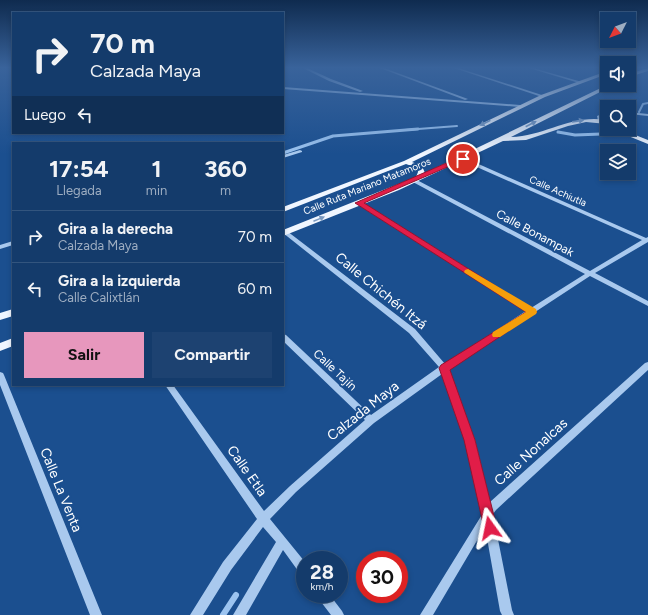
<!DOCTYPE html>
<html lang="es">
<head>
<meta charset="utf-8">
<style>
  :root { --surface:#143b6b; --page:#1d4271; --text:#f1f3f6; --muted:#9dadc1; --line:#33557e; --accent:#e797bd }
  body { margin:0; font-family:Figtree,sans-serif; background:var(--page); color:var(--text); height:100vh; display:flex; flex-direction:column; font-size:15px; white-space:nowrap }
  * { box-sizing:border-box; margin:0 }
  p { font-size:13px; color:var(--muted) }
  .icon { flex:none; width:22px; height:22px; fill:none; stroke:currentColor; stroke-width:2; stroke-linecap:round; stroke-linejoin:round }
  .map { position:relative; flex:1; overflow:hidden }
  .side { position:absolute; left:12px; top:142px; width:272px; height:244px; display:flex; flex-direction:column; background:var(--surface); border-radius:0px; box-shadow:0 2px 6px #0003,0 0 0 1px var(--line) }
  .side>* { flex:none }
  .guide { position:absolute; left:12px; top:12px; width:272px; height:122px; border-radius:0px; box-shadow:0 2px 6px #0003,0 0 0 1px var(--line); background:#143b6b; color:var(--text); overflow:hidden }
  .needle { width:26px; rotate:228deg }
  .tools { position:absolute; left:600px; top:12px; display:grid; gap:8px }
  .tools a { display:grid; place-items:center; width:36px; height:36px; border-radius:0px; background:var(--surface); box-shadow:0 2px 6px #0003,0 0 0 1px var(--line); font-size:20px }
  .speed { position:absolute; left:296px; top:551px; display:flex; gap:8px; font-size:20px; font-weight:700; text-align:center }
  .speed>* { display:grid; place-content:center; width:52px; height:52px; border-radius:50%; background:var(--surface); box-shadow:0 2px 6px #0003,0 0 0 1px var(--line); line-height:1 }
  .speed small { font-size:10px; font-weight:400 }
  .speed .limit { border:6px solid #d22; background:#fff; color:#111 }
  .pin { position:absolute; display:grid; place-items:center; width:34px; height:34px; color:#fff; margin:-17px; border:2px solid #fff; border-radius:50%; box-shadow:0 1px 4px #0007 }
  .me { position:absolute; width:44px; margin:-22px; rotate:348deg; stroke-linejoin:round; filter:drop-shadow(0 0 3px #0008) }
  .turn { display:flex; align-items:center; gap:14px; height:84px; padding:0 12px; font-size:18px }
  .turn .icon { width:52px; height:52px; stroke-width:2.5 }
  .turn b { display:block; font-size:28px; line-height:34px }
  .then { display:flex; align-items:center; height:38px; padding:0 12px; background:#0003; gap:8px; font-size:15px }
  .eta { display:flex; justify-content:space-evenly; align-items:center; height:68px; text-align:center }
  .eta b { font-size:24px; font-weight:700; line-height:28px }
  .action { display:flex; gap:8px; margin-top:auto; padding:8px 12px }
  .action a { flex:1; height:46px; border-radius:0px; background:var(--accent); color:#111; font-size:16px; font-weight:700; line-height:46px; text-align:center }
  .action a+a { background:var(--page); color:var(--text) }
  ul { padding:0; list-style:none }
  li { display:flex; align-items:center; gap:12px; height:52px; padding:0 12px; border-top:1px solid var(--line) }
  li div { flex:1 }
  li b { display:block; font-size:15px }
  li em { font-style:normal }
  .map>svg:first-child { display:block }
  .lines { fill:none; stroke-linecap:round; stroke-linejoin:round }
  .stream-far2 { stroke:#9cc4f0; stroke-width:2 }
  .stream-far1 { stroke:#9cc4f0; stroke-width:3 }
  .stream { stroke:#9cc4f0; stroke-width:6 }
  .minor { fill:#a9c9ee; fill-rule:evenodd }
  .major { fill:#f0f6ff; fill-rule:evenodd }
  .oneway { fill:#7b9ac1 }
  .route { fill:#e11d48; stroke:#92132f }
  .slow { fill:#f59e0b }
  .labels { text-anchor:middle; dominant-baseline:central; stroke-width:4; stroke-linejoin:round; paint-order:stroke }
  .far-street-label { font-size:10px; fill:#fff; stroke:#1b4f8f }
  .street-label { font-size:12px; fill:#fff; stroke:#1b4f8f }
  .near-street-label { font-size:14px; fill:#fff; stroke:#1b4f8f }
</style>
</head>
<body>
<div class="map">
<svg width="648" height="615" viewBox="0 0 648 615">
  <rect width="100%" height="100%" fill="#1b4f8f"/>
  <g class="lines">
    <path class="stream-far2" d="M639 112 643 104 648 103
      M405 130 457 126"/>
    <path class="stream-far1" d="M558 132 575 135 601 134
      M283 153 333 136 418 129"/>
    <path class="stream" d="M223 615 236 595"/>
    <path class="minor" d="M303 68H307L331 79 363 91 360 92 329 81Z
      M380 68H384L468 99 465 100Z
      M454 68H458L545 96 542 97Z
      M529 68H533L582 82 579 83Z
      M601 68H607V70L602 69Z
      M283 87 520 105 522 106 520 107 283 89Z
      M607 112V114L600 118V121H598L597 116Z
      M629 112 648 114V116L629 114Z
      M300 150 302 151V152L283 158V155Z
      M461 158H465L646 238 648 237V242L595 273 648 301V306L590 276 448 369 475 440 490 502 645 363 648 362V370L496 510 493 514 512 610 514 615H502L500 611 485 527 433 615H420L483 513 465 440 442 374 374 423 296 492 270 519 305 562V577L301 575 283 550 246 615H233L276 542 263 527 231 570 203 615H190L223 562 257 519 165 385H173L264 511 290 486 365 420 283 341V334L286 335 371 415 439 367 409 333 283 233V228L415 329 445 364 526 311 357 204V202H361L531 308 585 274 411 181V179H415L590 271 642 240 461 160Z
      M13 241V245L0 249V245Z
      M0 372 3 373 4 375 102 615H90L0 385Z
      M316 594H329L342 611 344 615H331L318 598Z"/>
    <path class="major" d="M648 68V71L629 77V74Z
      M607 71V74L545 97 412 162 422 166 425 173 607 85H614L511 137C546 136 570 114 607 120V124L586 122 568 126 526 140 503 141 399 190 283 236V230L416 177 418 172 417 168 406 164 283 212V207L404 161 541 95Z
      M611 129H620L648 140V144Z
      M13 309V316L0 320V313Z
      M13 338V346L0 351V343Z"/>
  </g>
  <defs><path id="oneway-solid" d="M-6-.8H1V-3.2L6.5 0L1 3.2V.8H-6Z"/></defs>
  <g class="oneway">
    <use href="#oneway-solid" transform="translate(578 121) rotate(-8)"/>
    <use href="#oneway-solid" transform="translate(485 123) rotate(154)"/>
    <use href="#oneway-solid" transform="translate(531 124) rotate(-27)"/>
    <use href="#oneway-solid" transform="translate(319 219) rotate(-22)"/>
  </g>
  <linearGradient id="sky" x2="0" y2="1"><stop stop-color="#0f2b4f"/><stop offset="0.44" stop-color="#39639b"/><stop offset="1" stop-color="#39639b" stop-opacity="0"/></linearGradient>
  <rect width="648" height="154" fill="url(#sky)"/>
  <path class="route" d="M460 157 466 159 364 203 537 312 450 370 475 440 497 528 495 533 490 535 486 533 484 528 464 440 439 368 441 365 526 312 355 203Z"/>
  <path class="slow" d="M468 269 536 309 537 312 536 314 500 337H493L492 335 493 332 526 312 465 273 464 272 465 270Z"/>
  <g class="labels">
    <g class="far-street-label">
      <text transform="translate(367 186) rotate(-22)">Calle Ruta Mariano Matamoros</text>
      <text transform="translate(558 191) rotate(24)">Calle Achiutla</text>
    </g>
    <g class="street-label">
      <text transform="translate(535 233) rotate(28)">Calle Bonampak</text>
      <text transform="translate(335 370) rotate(43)">Calle Tajín</text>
    </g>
    <g class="near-street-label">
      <text transform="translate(381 291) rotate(39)">Calle Chichén Itzá</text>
      <text transform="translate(363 411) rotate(-38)">Calzada Maya</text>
      <text transform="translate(531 452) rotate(-42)">Calle Nonalcas</text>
      <text transform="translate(247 471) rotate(55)">Calle Etla</text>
      <text transform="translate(61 490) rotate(68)">Calle La Venta</text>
    </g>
  </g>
</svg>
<div class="tools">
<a><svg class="needle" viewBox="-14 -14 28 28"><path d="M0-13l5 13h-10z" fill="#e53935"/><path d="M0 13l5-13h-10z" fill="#9dadc1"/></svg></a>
<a><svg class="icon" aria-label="sound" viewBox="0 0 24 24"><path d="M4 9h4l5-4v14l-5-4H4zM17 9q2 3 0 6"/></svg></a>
<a><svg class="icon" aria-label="search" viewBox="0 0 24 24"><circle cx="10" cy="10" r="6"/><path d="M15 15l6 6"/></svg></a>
<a><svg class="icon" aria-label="layers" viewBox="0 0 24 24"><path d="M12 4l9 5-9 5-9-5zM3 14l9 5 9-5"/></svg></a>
</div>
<div class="speed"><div>28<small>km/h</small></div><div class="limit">30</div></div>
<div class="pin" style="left:463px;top:159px;background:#d93025"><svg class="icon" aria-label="arrive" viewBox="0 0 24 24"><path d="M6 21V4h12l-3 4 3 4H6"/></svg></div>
<svg class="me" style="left:490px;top:528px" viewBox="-20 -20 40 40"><path d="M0-17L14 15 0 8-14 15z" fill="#e11d48" stroke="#fff" stroke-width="4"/></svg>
<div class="guide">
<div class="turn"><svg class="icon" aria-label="right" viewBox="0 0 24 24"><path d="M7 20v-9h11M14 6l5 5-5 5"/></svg><div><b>70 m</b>Calzada Maya</div></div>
<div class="then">Luego<svg class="icon" aria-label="left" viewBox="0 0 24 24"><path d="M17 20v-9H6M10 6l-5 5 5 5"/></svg></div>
</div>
<section class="side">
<div class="eta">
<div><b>17:54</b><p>Llegada</p></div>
<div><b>1</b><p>min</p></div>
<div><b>360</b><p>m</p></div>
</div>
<ul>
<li><svg class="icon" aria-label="right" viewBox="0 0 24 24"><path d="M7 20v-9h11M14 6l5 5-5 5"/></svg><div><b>Gira a la derecha</b><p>Calzada Maya</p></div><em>70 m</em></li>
<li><svg class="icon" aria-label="left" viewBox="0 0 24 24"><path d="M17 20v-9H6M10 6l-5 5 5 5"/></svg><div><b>Gira a la izquierda</b><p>Calle Calixtlán</p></div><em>60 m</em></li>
</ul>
<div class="action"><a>Salir</a><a>Compartir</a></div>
</section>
</div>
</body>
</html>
